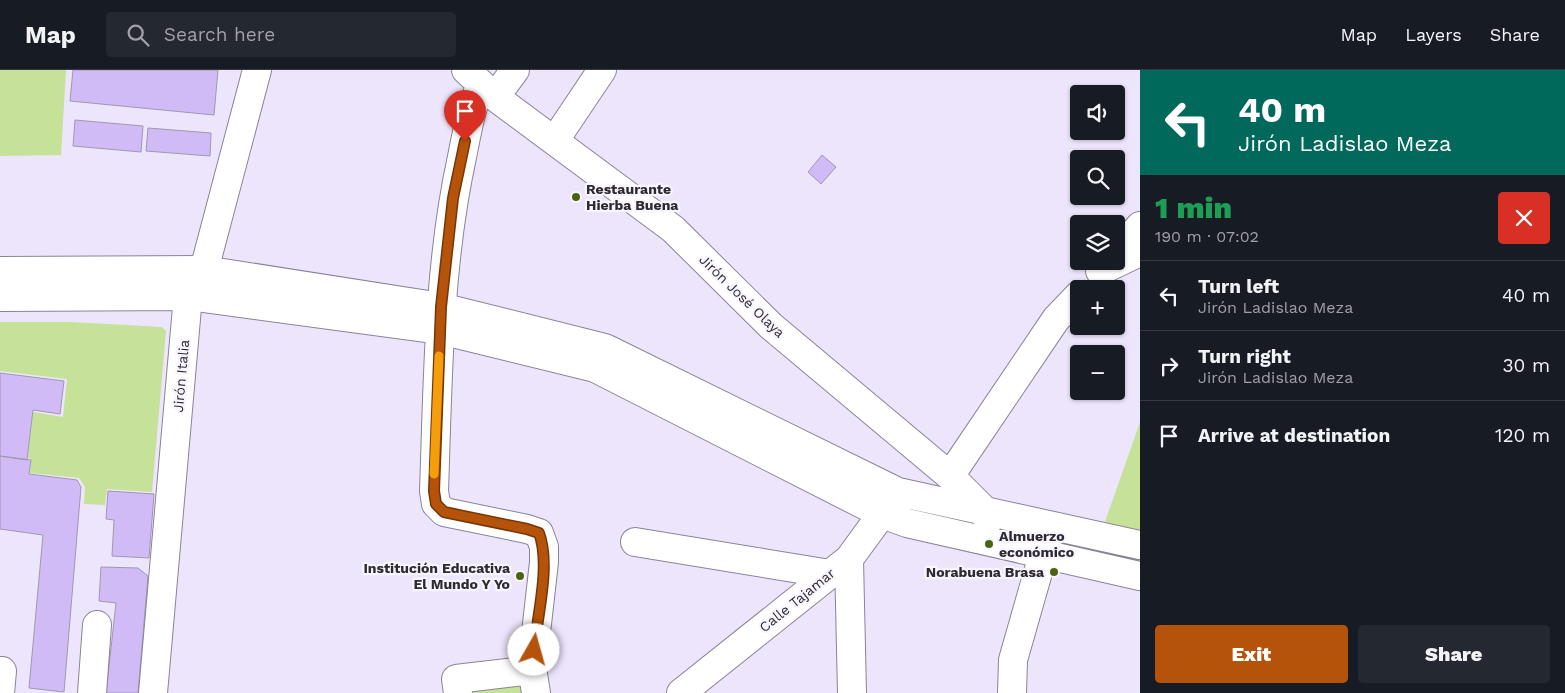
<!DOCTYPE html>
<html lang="en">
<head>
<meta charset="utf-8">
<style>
  :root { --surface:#171b24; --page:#242831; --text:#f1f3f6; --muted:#9ea1a6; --line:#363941; --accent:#b45309 }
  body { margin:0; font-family:"Work Sans",sans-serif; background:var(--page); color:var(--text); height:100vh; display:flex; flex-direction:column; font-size:19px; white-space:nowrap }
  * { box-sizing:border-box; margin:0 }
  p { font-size:16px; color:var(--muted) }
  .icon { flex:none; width:28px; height:28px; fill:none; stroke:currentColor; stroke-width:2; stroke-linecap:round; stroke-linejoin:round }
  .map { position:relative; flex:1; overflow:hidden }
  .drawer { display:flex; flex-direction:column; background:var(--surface); width:425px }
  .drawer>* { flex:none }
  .hud { background:#00695c; color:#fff; overflow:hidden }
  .fabs { position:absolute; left:1070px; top:15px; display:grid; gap:10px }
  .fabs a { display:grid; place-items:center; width:55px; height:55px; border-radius:5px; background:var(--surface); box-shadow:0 1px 4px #0004; font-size:25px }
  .pin { position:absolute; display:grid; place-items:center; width:42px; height:42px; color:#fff; margin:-51px -21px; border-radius:50% 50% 50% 0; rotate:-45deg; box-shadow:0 0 5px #0007 }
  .pin .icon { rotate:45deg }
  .me { position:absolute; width:55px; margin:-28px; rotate:7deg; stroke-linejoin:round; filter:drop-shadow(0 0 4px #0008) }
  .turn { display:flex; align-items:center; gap:18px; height:105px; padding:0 15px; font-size:22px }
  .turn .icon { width:65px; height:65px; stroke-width:2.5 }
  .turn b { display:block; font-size:35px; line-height:42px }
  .round { display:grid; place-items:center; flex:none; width:52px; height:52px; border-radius:5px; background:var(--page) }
  .overview { display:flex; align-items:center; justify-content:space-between; height:85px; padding:0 15px }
  h1 { font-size:30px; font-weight:800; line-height:38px; color:#1e9e55 }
  .action { display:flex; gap:10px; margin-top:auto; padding:10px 15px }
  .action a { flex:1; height:58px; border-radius:5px; background:var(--accent); color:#fff; font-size:20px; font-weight:800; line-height:58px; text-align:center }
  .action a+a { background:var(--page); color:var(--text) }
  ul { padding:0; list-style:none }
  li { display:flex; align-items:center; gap:15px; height:70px; padding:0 15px; border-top:1px solid var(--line) }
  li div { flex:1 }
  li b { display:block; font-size:19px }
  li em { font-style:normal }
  header { display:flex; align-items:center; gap:30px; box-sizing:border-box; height:70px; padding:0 25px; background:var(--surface); border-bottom:1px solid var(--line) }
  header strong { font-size:24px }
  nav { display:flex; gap:28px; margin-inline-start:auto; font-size:18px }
  .search { width:350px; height:45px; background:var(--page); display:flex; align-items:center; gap:12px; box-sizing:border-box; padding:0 18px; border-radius:5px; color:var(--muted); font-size:19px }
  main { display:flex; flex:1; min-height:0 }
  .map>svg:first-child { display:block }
  .green { fill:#c6e198 }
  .building { fill:#d1bbf7; stroke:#9f98ad }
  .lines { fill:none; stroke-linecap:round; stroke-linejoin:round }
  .minor-casing { stroke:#8a8397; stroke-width:30 }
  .major-casing { stroke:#8a8397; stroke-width:30 }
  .minor { stroke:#fff; stroke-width:28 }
  .major { stroke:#fff; stroke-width:28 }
  .route-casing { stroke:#753606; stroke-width:12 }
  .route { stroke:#b45309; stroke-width:9 }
  .slow { stroke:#f59e0b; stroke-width:9 }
  .poi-dot { fill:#4b620e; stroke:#f8f5fe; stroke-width:2 }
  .labels { text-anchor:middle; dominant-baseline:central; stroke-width:4.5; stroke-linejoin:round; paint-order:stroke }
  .poi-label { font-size:14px; font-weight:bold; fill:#2d2a32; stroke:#f8f5fe; text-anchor:start }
  .street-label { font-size:14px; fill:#2d2a32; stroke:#f8f5fe }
</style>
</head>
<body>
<header>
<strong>Map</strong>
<div class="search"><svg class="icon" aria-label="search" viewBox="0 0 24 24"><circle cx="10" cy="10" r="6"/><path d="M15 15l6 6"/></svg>Search here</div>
<nav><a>Map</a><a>Layers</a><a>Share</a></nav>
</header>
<main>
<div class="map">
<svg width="1140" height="623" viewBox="0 0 1140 623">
  <rect width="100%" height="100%" fill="#ede5fc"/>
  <path class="green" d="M0 0H66L61 85 0 86Z
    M0 252H70L162 257 166 261 152 422 107 419 105 435 84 434 85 417 79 408 30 403 31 389 28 388 33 342 63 347 67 309 0 301Z
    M1140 352V464L1105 452Z
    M523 606 526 623H467L466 616Z"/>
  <path class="building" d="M73 0H218L214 45 70 31Z
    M75 50 143 56 141 82 73 76Z
    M148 58 211 63 210 86 146 81Z
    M822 85 836 97 821 114 808 102Z
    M0 303 64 311 60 344 33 340 27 390 0 386Z
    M0 386 31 390 29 404 77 410 81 417 64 622 29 618 43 465 0 459Z
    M108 421 154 424 149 488 112 486 114 450 106 449Z
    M101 497 138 498 148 506 138 623H106L116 533 99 531Z"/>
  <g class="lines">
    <g class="minor-casing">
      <path id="minor" d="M466 0 495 27 673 159 771 256 950 406 985 441 988 451
        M481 14C471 38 467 62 462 87 438 197 438 309 434 421L436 434 444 442 527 459 539 463 544 477V492L532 598 536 623
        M495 27 515 0
        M555 70 602 0
        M1116 183 1140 156
        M1100 201 1140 182
        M950 406 1056 249 1079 225
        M635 472 830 504
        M849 489 852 623
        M0 623 2 601
        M92 623 97 555
        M153 623 188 226 204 200 257 0
        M458 623 456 609 532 600
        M681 623 849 489 895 426
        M1012 623 1013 590 1051 457"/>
    </g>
    <g class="major-casing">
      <path id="major" d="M0 201 204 200 441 237 605 278 898 422 1140 475
        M0 227 188 226 440 260 595 298 882 444 907 453 1140 506"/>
    </g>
    <use href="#minor" class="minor"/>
    <use href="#major" class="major"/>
  </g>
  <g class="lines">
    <g class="route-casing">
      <path id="route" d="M465 71 453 128 441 237 434 421 436 434 444 442 527 459 539 463C551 495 537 546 534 580"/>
    </g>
    <use href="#route" class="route"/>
    <path class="slow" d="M434 404 439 286"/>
  </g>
  <g class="poi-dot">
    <circle cx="576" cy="127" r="5"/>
    <circle cx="989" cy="474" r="5"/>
    <circle cx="1054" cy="502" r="5"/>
    <circle cx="520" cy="506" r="5"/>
  </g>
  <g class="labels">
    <g class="poi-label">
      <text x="586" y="119">Restaurante<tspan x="586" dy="16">Hierba Buena</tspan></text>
      <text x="999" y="466">Almuerzo<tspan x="999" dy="16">económico</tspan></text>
      <text x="510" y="498" text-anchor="end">Institución Educativa<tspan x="510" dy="16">El Mundo Y Yo</tspan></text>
      <text x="1044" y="502" text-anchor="end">Norabuena Brasa</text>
    </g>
    <g class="street-label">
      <text transform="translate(742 226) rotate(44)">Jirón José Olaya</text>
      <text transform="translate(181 306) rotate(-85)">Jirón Italia</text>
      <text transform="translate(797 530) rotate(-39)">Calle Tajamar</text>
    </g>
  </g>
</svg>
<div class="fabs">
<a><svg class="icon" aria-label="sound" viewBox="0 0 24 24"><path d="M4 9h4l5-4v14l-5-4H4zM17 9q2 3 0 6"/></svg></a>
<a><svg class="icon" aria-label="search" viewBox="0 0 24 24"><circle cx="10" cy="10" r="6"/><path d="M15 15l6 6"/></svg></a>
<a><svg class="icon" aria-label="layers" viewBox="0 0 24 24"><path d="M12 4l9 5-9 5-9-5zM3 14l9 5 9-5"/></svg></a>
<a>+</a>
<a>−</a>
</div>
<div class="pin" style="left:465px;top:71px;background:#d93025"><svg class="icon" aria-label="arrive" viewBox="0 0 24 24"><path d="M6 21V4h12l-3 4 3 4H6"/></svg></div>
<svg class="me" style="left:534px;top:580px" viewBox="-20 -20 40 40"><circle r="19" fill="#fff"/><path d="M0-13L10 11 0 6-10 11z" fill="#b45309"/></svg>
</div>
<section class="drawer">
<div class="hud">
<div class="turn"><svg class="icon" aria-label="left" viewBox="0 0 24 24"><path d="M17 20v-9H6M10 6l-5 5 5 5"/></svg><div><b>40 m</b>Jirón Ladislao Meza</div></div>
</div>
<div class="overview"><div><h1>1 min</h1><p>190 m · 07:02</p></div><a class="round" style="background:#d93025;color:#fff"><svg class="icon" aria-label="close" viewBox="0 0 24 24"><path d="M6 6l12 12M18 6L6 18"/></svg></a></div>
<ul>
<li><svg class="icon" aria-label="left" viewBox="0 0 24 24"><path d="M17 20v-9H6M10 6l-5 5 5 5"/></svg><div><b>Turn left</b><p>Jirón Ladislao Meza</p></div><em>40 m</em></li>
<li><svg class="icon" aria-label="right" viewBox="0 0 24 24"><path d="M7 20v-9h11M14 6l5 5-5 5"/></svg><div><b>Turn right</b><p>Jirón Ladislao Meza</p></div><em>30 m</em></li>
<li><svg class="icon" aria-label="arrive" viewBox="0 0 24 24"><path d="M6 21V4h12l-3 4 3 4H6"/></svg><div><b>Arrive at destination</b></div><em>120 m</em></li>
</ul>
<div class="action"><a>Exit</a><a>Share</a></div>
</section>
</main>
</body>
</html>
